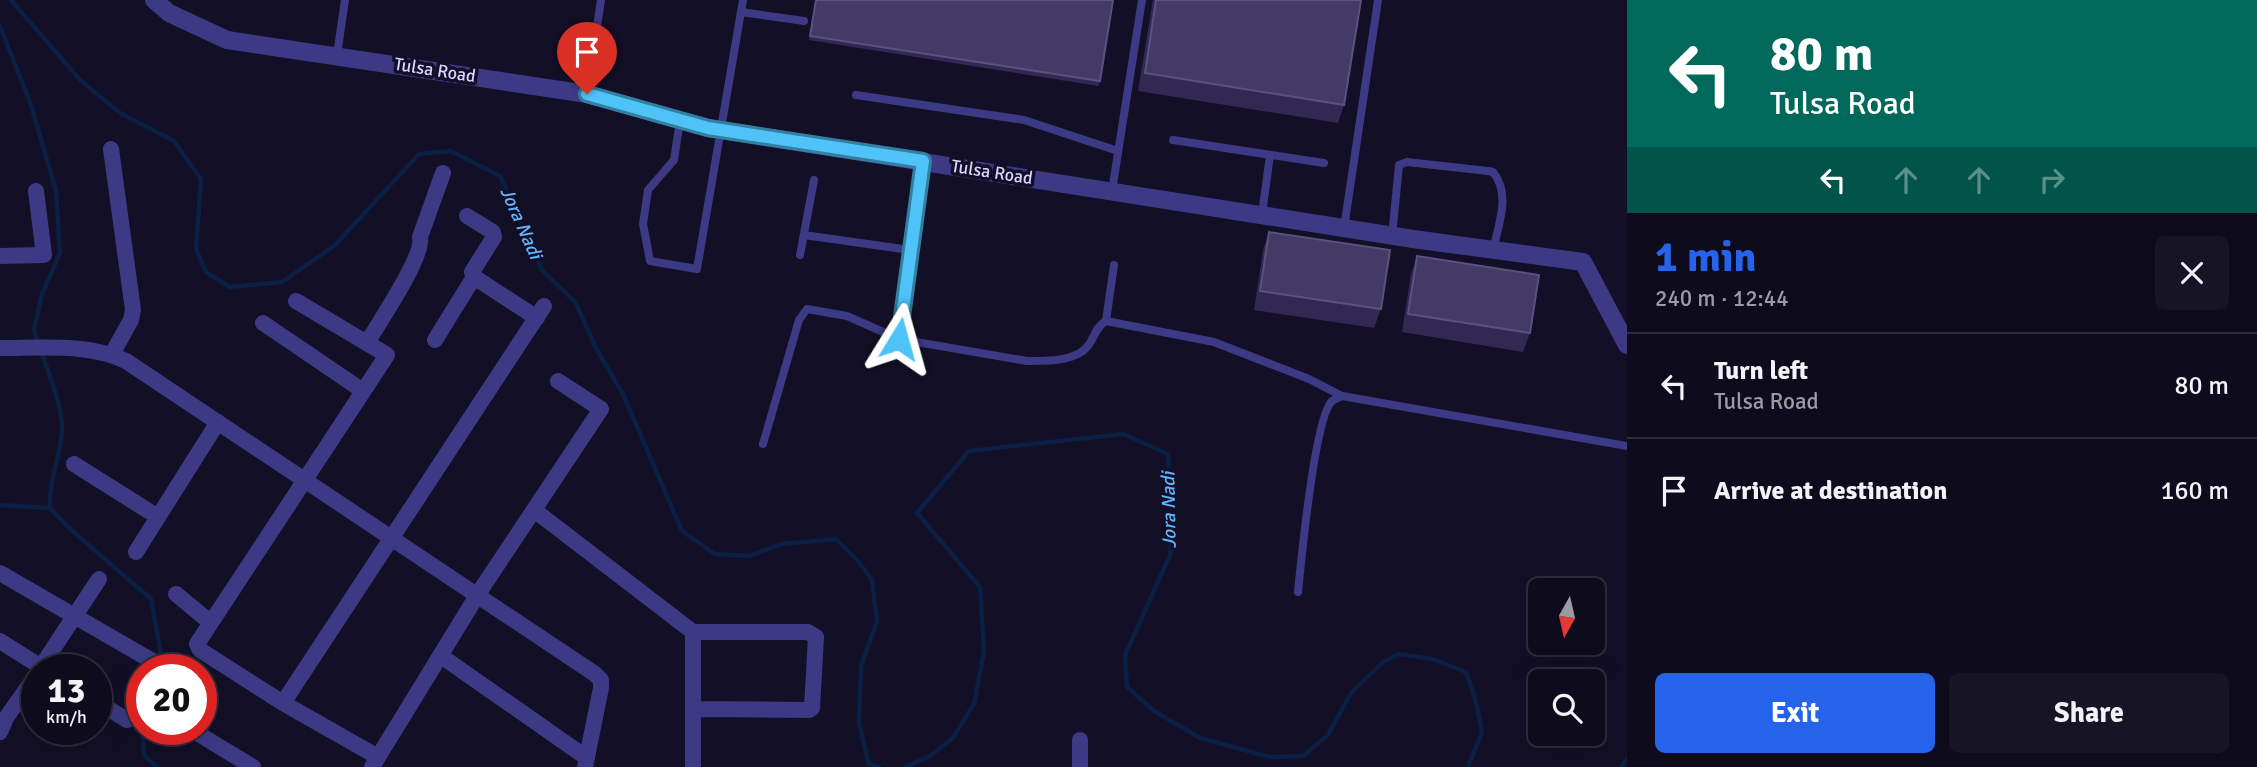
<!DOCTYPE html>
<html lang="en">
<head>
<meta charset="utf-8">
<style>
  :root { --surface:#0e0b1c; --page:#171425; --text:#f1f3f6; --muted:#9b9ba3; --line:#2e2b3b; --accent:#2563eb }
  body { margin:0; font-family:Signika,sans-serif; background:var(--page); color:var(--text); height:100vh; display:flex; flex-direction:column; font-size:26px; white-space:nowrap }
  * { box-sizing:border-box; margin:0 }
  p { font-size:23px; color:var(--muted) }
  .icon { flex:none; width:38px; height:38px; fill:none; stroke:currentColor; stroke-width:2; stroke-linecap:round; stroke-linejoin:round }
  .map { position:relative; flex:1; overflow:hidden }
  .panel { display:flex; flex-direction:column; background:var(--surface); width:630px }
  .panel>* { flex:none }
  .hud { background:#00695c; color:#fff; overflow:hidden }
  .needle { width:46px; rotate:188deg }
  .controls { position:absolute; left:1528px; top:578px; display:grid; gap:14px }
  .controls a { display:grid; place-items:center; width:77px; height:77px; border-radius:10px; background:var(--surface); box-shadow:0 7px 28px #0002,0 0 0 2px var(--line); font-size:35px }
  .speed { position:absolute; left:21px; top:654px; display:flex; gap:14px; font-size:35px; font-weight:700; text-align:center }
  .speed>* { display:grid; place-content:center; width:91px; height:91px; border-radius:50%; background:var(--surface); box-shadow:0 7px 28px #0002,0 0 0 2px var(--line); line-height:1 }
  .speed small { font-size:18px; font-weight:400 }
  .speed .limit { border:10px solid #d22; background:#fff; color:#111 }
  .pin { position:absolute; display:grid; place-items:center; width:60px; height:60px; color:#fff; margin:-72px -30px; border-radius:50% 50% 50% 0; rotate:-45deg; box-shadow:0 0 7px #0007 }
  .pin .icon { rotate:45deg }
  .me { position:absolute; width:77px; margin:-38px; rotate:8deg; stroke-linejoin:round; filter:drop-shadow(0 0 5px #0008) }
  .turn { display:flex; align-items:center; gap:24px; height:147px; padding:0 28px; font-size:32px }
  .turn .icon { width:91px; height:91px; stroke-width:2.5 }
  .turn b { display:block; font-size:49px; line-height:60px }
  .lanes { display:flex; align-items:center; height:66px; padding:0 28px; background:#0003; justify-content:center; gap:35px; direction:ltr }
  .lanes .off { opacity:.35 }
  .round { display:grid; place-items:center; flex:none; width:74px; height:74px; border-radius:10px; background:var(--page) }
  .head { display:flex; align-items:center; justify-content:space-between; height:119px; padding:0 28px }
  h1 { font-size:42px; font-weight:700; line-height:52px; color:var(--accent) }
  .cta { display:flex; gap:14px; margin-top:auto; padding:14px 28px }
  .cta a { flex:1; height:80px; border-radius:10px; background:var(--accent); color:#fff; font-size:28px; font-weight:700; line-height:80px; text-align:center }
  .cta a+a { background:var(--page); color:var(--text) }
  ul { padding:0; list-style:none }
  li { display:flex; align-items:center; gap:21px; height:105px; padding:0 28px; border-top:2px solid var(--line) }
  li div { flex:1 }
  li b { display:block; font-size:26px }
  li em { font-style:normal }
  main { display:flex; flex:1; min-height:0 }
  .map>svg:first-child { display:block }
  .lines { fill:none; stroke-linecap:round; stroke-linejoin:round }
  .stream { stroke:#0a1f44; stroke-width:4.5 }
  .service { stroke:#3d3a85; stroke-width:8 }
  .minor { stroke:#3d3a85; stroke-width:16 }
  .tertiary { stroke:#3d3a85; stroke-width:18 }
  .wall { fill:#312854 }
  .building { fill:#433a66; stroke:#5a527e; stroke-width:2 }
  .route-casing { stroke:#337fa1; stroke-width:18 }
  .route { stroke:#4fc3f7; stroke-width:12 }
  .labels { text-anchor:middle; dominant-baseline:central; stroke-width:7; stroke-linejoin:round; paint-order:stroke }
  .street-label { font-size:18px; fill:#d9d4ff; stroke:#130f26 }
  .water-label { font-size:19px; font-style:italic; fill:#62b6ff; stroke:#130f26 }
</style>
</head>
<body>
<main>
<div class="map">
<svg width="1627" height="767" viewBox="0 0 1627 767">
  <rect width="100%" height="100%" fill="#130f26"/>
  <g class="lines">
    <path class="stream" d="M11 0 80 80 120 113 174 141 201 179 196 249 206 272 230 287 282 282 334 246 419 154 451 151 500 176 542 270 575 302 598 352 623 394 682 531 715 554 749 556 781 544 836 539 858 561 872 580 877 621 861 666 859 724 869 764 880 767
      M0 26 31 105 56 191 60 253 42 294 34 329 38 343
      M41 351C48 371 64 411 62 432 60 458 49 479 50 508L68 527 151 599 160 648 159 670
      M0 505 50 508
      M142 728 144 755 157 767
      M906 767 930 756 952 739 974 704 984 652 980 587 917 513 969 451 1123 434 1168 454 1171 553 1125 655 1127 687 1154 711 1200 738 1270 757 1303 756 1328 735 1351 693 1383 662 1399 654 1432 659 1466 672 1475 698 1482 732 1468 767
      M1622 767 1627 759"/>
    <path class="service" d="M741 12 804 21
      M337 55 345 0
      M587 94 601 0
      M856 95 1024 120 1118 151
      M680 120 674 160 648 190 643 224 650 261 697 269 743 0
      M1173 140 1324 163
      M1112 191 1142 0
      M1262 214 1270 155
      M1344 228 1378 0
      M804 235 910 250
      M1392 236 1399 165 1407 162 1488 171 1493 172C1511 194 1499 223 1493 250
      M800 255 814 180
      M1106 321 1114 265
      M899 339 923 161
      M763 444 799 320 807 309 847 316 899 339 1027 361C1046 361 1079 362 1090 343 1095 335 1097 326 1106 321L1214 342 1309 379 1342 396
      M1298 592C1301 562 1315 417 1332 401 1335 399 1338 398 1342 396L1627 446"/>
    <path class="minor" d="M111 149 133 310 131 320 112 354
      M0 256 44 255 36 191
      M474 277 537 318
      M296 301 387 355 197 644 200 650 283 703 378 757
      M263 323 363 391
      M435 340 474 277 472 272 494 237 493 232 467 216
      M367 343C378 324 425 255 420 237L443 173
      M0 348C42 348 88 343 126 361L595 674 601 680V688L585 767
      M74 464 158 517
      M534 510 693 632V767
      M136 552 218 422
      M0 573 154 662
      M176 594 210 622
      M693 632H808L816 637 812 708 809 710 694 709
      M0 641 46 670
      M441 656 587 758
      M39 670 99 579
      M96 701 127 720
      M283 703 544 306
      M0 732 6 718 37 674
      M197 733 253 767
      M372 767 478 594 601 409 558 381
      M1080 767V740"/>
    <path class="tertiary" d="M154 0 169 13 227 40 587 94 708 128 1413 239 1583 262 1627 345"/>
  </g>
  <path class="wall" d="M815 0H1113L1100 81 1098 86 809 40Z
    M1153 0H1361L1344 105 1338 123 1138 91Z
    M1269 232 1381 309 1374 328 1254 310 1263 250Z
    M1417 256 1530 333 1523 352 1402 332 1411 274Z"/>
  <path class="building" d="M816 0H1113L1100 81 810 36Z
    M1156 0H1361L1344 105 1145 73Z
    M1269 232 1390 250 1381 309 1260 291Z
    M1417 256 1539 275 1530 333 1408 314Z"/>
  <g class="lines">
    <g class="route-casing">
      <path id="route" d="M587 94 708 128 923 161 899 339"/>
    </g>
    <use href="#route" class="route"/>
  </g>
  <g class="labels">
    <g class="street-label">
      <text transform="translate(435 70) rotate(9)">Tulsa Road</text>
      <text transform="translate(992 172) rotate(9)">Tulsa Road</text>
    </g>
    <g class="water-label">
      <text transform="translate(521 223) rotate(66)">Jora Nadi</text>
      <text transform="translate(1169 510) rotate(-91)">Jora Nadi</text>
    </g>
  </g>
</svg>
<div class="controls">
<a><svg class="needle" viewBox="-14 -14 28 28"><path d="M0-13l5 13h-10z" fill="#e53935"/><path d="M0 13l5-13h-10z" fill="#9b9ba3"/></svg></a>
<a><svg class="icon" aria-label="search" viewBox="0 0 24 24"><circle cx="10" cy="10" r="6"/><path d="M15 15l6 6"/></svg></a>
</div>
<div class="speed"><div>13<small>km/h</small></div><div class="limit">20</div></div>
<div class="pin" style="left:587px;top:94px;background:#d93025"><svg class="icon" aria-label="arrive" viewBox="0 0 24 24"><path d="M6 21V4h12l-3 4 3 4H6"/></svg></div>
<svg class="me" style="left:899px;top:339px" viewBox="-20 -20 40 40"><path d="M0-17L14 15 0 8-14 15z" fill="#4fc3f7" stroke="#fff" stroke-width="4"/></svg>
</div>
<section class="panel">
<div class="hud">
<div class="turn"><svg class="icon" aria-label="left" viewBox="0 0 24 24"><path d="M17 20v-9H6M10 6l-5 5 5 5"/></svg><div><b>80 m</b>Tulsa Road</div></div>
<div class="lanes"><svg class="icon" aria-label="left" viewBox="0 0 24 24"><path d="M17 20v-9H6M10 6l-5 5 5 5"/></svg><svg class="icon off" aria-label="ahead" viewBox="0 0 24 24"><path d="M12 20V5M6 11l6-6 6 6"/></svg><svg class="icon off" aria-label="ahead" viewBox="0 0 24 24"><path d="M12 20V5M6 11l6-6 6 6"/></svg><svg class="icon off" aria-label="right" viewBox="0 0 24 24"><path d="M7 20v-9h11M14 6l5 5-5 5"/></svg></div>
</div>
<div class="head"><div><h1>1 min</h1><p>240 m · 12:44</p></div><a class="round"><svg class="icon" aria-label="close" viewBox="0 0 24 24"><path d="M6 6l12 12M18 6L6 18"/></svg></a></div>
<ul>
<li><svg class="icon" aria-label="left" viewBox="0 0 24 24"><path d="M17 20v-9H6M10 6l-5 5 5 5"/></svg><div><b>Turn left</b><p>Tulsa Road</p></div><em>80 m</em></li>
<li><svg class="icon" aria-label="arrive" viewBox="0 0 24 24"><path d="M6 21V4h12l-3 4 3 4H6"/></svg><div><b>Arrive at destination</b></div><em>160 m</em></li>
</ul>
<div class="cta"><a>Exit</a><a>Share</a></div>
</section>
</main>
</body>
</html>
